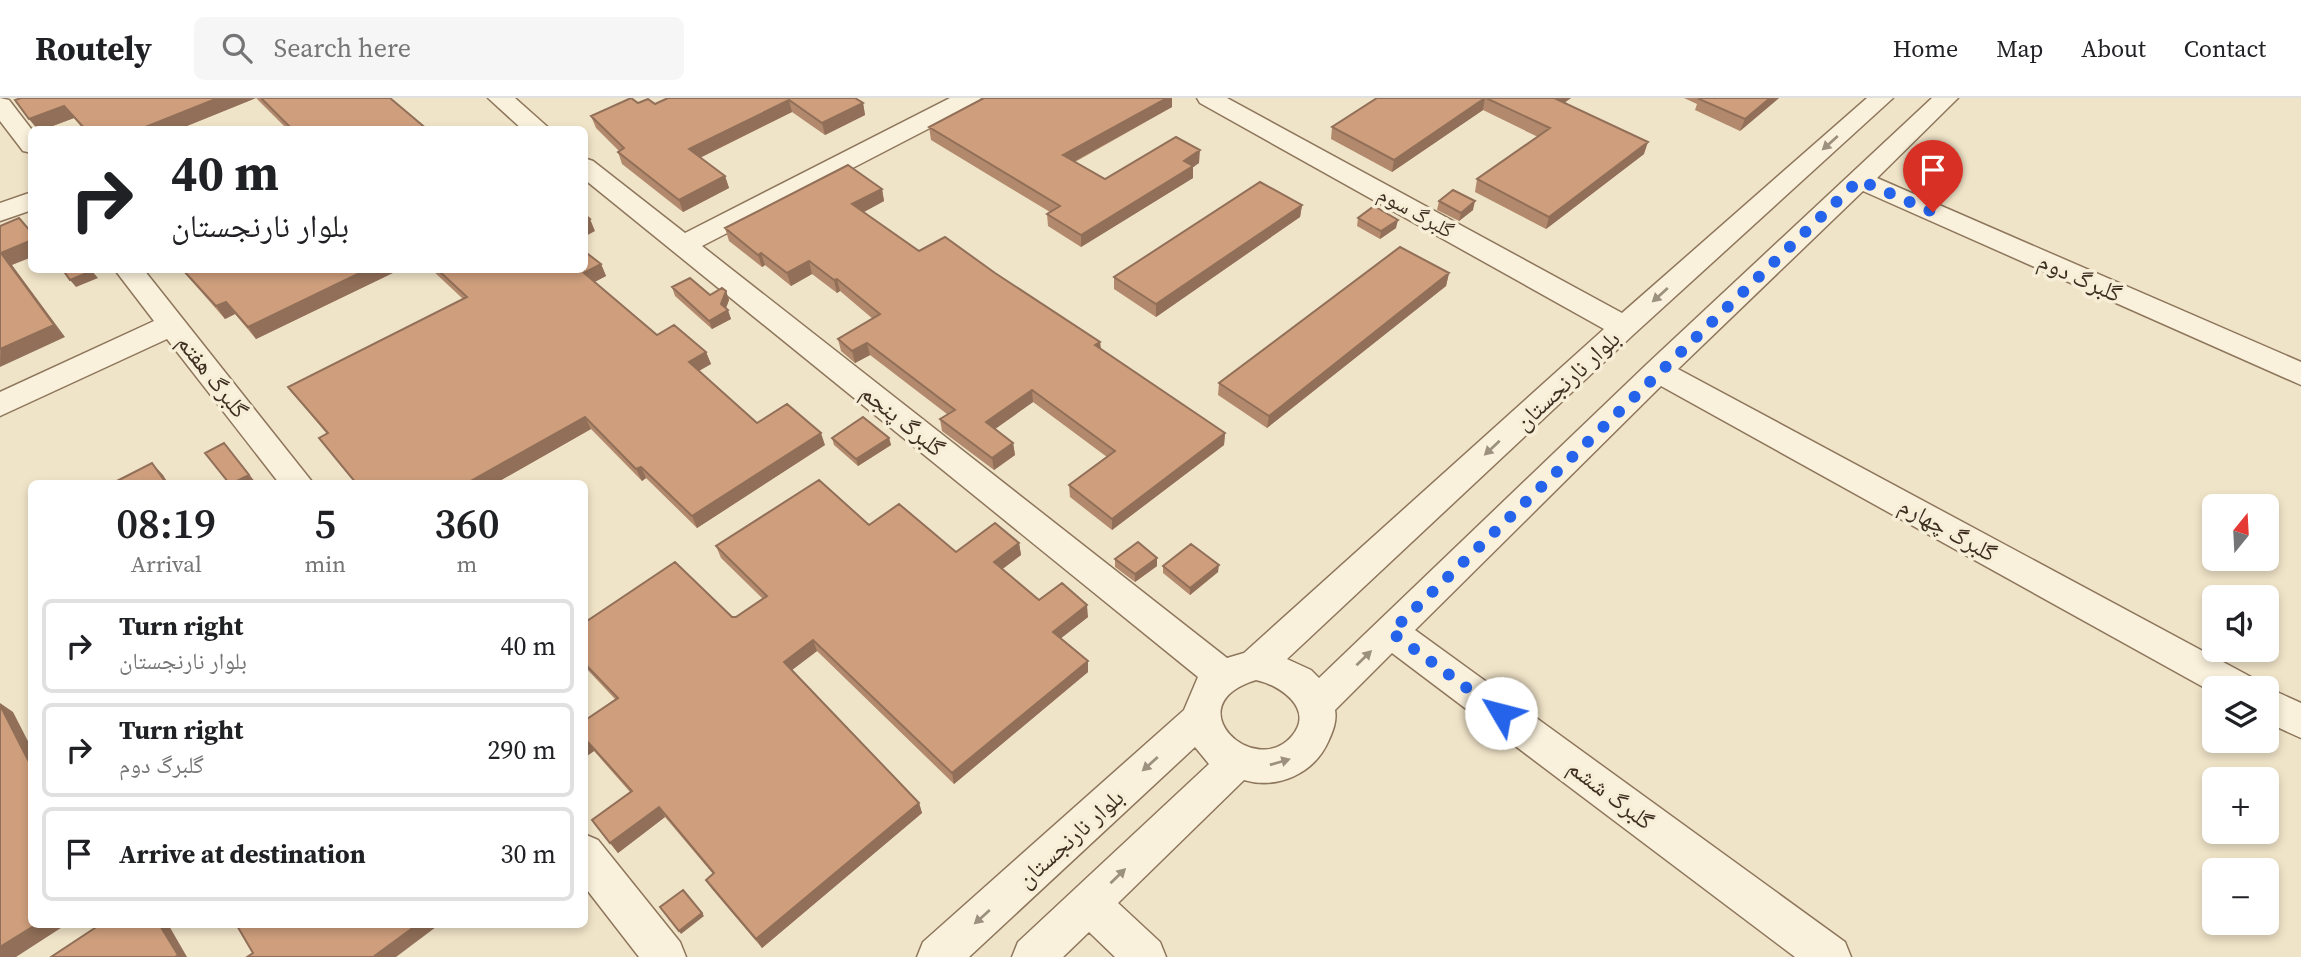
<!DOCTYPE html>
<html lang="en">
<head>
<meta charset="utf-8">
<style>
  :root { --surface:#fff; --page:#f6f6f6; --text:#202124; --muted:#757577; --line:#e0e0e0 }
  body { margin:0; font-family:"Source Serif 4","Noto Naskh Arabic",serif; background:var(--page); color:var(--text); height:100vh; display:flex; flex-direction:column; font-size:26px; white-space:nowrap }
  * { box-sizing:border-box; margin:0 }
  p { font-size:23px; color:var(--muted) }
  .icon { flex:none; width:38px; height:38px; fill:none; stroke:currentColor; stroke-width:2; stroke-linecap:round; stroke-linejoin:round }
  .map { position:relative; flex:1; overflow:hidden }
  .drawer { position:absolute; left:28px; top:382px; width:560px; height:448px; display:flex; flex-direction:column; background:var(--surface); border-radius:10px; box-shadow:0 4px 10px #0003 }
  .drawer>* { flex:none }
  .top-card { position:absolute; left:28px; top:28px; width:560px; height:147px; border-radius:10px; box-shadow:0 4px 10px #0003; background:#fff; color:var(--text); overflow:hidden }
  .needle { width:46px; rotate:18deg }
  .controls { position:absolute; left:2202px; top:396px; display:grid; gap:14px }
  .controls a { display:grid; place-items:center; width:77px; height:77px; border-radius:10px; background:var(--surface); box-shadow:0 4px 10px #0003; font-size:35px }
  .pin { position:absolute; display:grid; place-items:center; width:60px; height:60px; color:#fff; margin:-72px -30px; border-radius:50% 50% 50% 0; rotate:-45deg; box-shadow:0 0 7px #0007 }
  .pin .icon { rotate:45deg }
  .me { position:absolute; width:77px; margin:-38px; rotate:307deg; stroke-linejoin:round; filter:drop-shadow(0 0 5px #0008) }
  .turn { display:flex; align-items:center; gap:24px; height:147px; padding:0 28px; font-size:32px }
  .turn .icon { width:91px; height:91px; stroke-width:2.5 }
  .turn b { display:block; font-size:49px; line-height:60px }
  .eta { display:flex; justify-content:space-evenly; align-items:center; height:119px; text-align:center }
  .eta b { font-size:42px; font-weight:600; line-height:49px }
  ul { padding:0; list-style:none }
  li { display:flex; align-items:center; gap:21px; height:94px; margin:0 14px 10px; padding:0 14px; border:4px solid var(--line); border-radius:10px }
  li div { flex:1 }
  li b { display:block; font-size:26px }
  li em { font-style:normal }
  header { display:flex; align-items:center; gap:42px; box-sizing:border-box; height:98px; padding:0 35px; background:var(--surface); border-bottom:2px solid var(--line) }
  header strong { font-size:33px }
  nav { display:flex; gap:38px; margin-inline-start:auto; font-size:24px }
  .search { width:490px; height:63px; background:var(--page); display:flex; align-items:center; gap:18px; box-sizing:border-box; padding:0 24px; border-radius:10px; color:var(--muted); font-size:26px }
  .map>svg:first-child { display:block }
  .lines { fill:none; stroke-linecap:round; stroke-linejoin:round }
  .minor-casing { stroke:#8d765c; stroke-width:3 }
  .minor { fill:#faf1dc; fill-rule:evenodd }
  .wall { fill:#b2896c }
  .shaded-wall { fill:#916f58 }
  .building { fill:#cf9f7d; stroke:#916f58; stroke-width:2 }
  .oneway { fill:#9c907e }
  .route { stroke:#2563eb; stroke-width:12; stroke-dasharray:0 21.6 }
  .labels { text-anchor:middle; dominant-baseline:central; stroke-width:7; stroke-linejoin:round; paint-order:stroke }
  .far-street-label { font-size:21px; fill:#3d2e20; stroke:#f7eed8 }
  .street-label { font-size:24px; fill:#3d2e20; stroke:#f7eed8 }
</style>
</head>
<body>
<header>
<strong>Routely</strong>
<div class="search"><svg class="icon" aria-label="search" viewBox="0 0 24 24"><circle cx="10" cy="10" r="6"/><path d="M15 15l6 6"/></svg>Search here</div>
<nav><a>Home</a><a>Map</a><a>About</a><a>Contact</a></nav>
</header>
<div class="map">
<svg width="2301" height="859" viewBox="0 0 2301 859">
  <rect width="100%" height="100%" fill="#f0e4c8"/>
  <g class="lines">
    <g class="minor-casing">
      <path id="minor" d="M0 0 9 2 32 32V55L23 53 0 23Z
        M488 0H515L551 32H523Z
        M950 0H981L978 5 702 148 1227 560 1244 555 1604 231 1200 5 1197 0H1227L1622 215 1867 0H1893L1634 236 1287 561 1311 572 1319 580 1647 266 1932 0H1958L1877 80 2301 264V287L1863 93 1678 271 2251 579 2256 590H2214V595L1661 288 1415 532 1845 844 1851 859H1795L1392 555 1335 612C1337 623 1333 633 1328 644 1314 675 1278 692 1244 682L1118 805 1160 844 1166 859H1115L1089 834 1063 859H1012L1018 844 1209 666 1195 649 969 859H917L923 844 1184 612 1198 579 584 81V60L593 63 685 135ZM1256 582C1280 587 1315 611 1292 638 1255 682 1174 607 1256 582Z
        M32 94V112L0 123V105Z
        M115 172H144L313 385H279L167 241 0 318V294L154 223Z
        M2266 589 2301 605V640L2266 624Z
        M584 736 598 742 680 844 686 859H639L584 788Z"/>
    </g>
    <use href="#minor" class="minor"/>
  </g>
  <path class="wall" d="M21 0H390L428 32H288L256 0 177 32H84L74 20 42 32H38Z
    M855 0 863 5 865 17 825 37 792 14 700 60 725 78 729 90 683 114 622 66 618 54 619 53 596 30 591 18 638 5 655 6Z
    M984 0H1172V9L1075 64 1105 81 1199 65 1193 69V80L1081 149 1048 128 1047 116 1050 114 931 42 929 29Z
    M1377 0H1571L1565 4 1644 56 1546 131 1475 94 1477 81 1538 39 1483 12 1392 74 1331 41 1332 29Z
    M1684 0H1779L1740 33 1695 12 1697 6Z
    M882 91 884 103 863 114 919 153 995 175 1100 244 1101 251 1225 335 1224 347 1112 432 1070 399 1069 387 1107 359 1033 304 995 331 1013 345 1015 357 994 372 942 333 940 321 947 316 870 257 855 265 841 253 838 241 873 221 840 193 837 195 812 176 791 188 765 167 762 169 729 143 725 130Z
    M1439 103 1473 112 1459 123 1437 112Z
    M1302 107 1300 119 1156 219 1114 191V179Z
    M1358 120 1396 130 1380 141 1357 128Z
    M601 166 606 178 594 184 657 237 706 254 711 266 699 273 757 325 825 347 697 430 646 380 642 383 591 331 496 385H355L319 340 327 336 288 289 463 201 432 172H584Z
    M182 172H399L256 241 235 216 225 221Z
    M1449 175 1446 188 1267 330 1218 297 1219 285Z
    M672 189 710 197 726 193 729 202 726 210 731 221 712 231 675 198Z
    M832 340H889L891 347 858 368 834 347Z
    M869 427 956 454 1019 445 1021 457 1002 471 1039 502 1088 519 1061 540 1088 563V574L954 686 817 553 792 572 919 705 922 715 762 850 712 791 706 782 713 776 665 719 618 755 592 722 630 694 594 653 584 660V623L615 601 584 568V525L736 519 763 501 721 460 716 448Z
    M1115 461 1157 468 1135 484 1115 469Z
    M1163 468 1218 474 1190 497 1163 475Z"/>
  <path class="shaded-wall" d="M218 0H256L177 32H138Z
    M1167 0H1172V9L1064 69 1063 57Z
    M1485 0 1483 12 1392 74 1394 62Z
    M1557 0H1571L1553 13Z
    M1770 0H1779L1740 33 1745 21Z
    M789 2 792 14 693 63 689 51Z
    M863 5 865 17 825 37 822 25Z
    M64 8 74 20 42 32H38L29 21Z
    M1648 44 1644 56 1546 131 1549 119Z
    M1200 52 1199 65 1193 69V80L1081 149V137L1184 63Z
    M725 78 729 90 683 114 679 102Z
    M882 91 884 103 855 119 852 106Z
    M1475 103 1473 112 1459 123 1461 115Z
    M1302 107 1300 119 1156 219V206Z
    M590 121 595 133 584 139V124Z
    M1398 122 1396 130 1380 141 1381 133Z
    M32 142V159L12 167 65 239 0 269 1 155Z
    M761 155 765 167 762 169 758 157Z
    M809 163 812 176 791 188 787 175Z
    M601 166 606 178 589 187 584 175Z
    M91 172 98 180 76 189 70 182Z
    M366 172H399L256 241 248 229Z
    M1449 175 1446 188 1267 330 1269 318Z
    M837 181 840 193 837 195 834 182Z
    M726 193 729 202 724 215 728 212 731 221 712 231 709 223 721 206Z
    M226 204 235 216 225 221 216 208Z
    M1100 244 1101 256 1095 247Z
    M867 245 870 257 855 265 852 253Z
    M706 254 711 266 693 276 689 264Z
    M1032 292 1033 304 988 336 986 324Z
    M585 319 591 331 496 385H467Z
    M821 335 825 347 697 430 692 418Z
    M1225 335 1224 347 1112 432V421Z
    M889 340 891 347 858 368 856 361Z
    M224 345 256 385H233Z
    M1013 345 1015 357 994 372 992 360Z
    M152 365 163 377 168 385H166Z
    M641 369 646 380 642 383 636 371Z
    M1019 445 1021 457 996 476 994 464Z
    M1157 460V468L1135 484V476Z
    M1219 467 1218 474 1190 497V490Z
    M1087 507 1088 519 1055 545 1053 534Z
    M813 542 817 553 788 575 784 564Z
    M1088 563V574L954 686 952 675Z
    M0 605 13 614 32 651V665L28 662 0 607Z
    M587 643 594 653 584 660V645Z
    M919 705 922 715 762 850 756 841Z
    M659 709 665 719 618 755 610 745Z
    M702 815 704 818 681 836 679 833Z
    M37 826H67L16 859H0V849Z
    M159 826H168L187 859H175Z
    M418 826H440L396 859H373Z"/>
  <path class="building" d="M21 0H218L138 32H86L64 8 29 21 15 2Z
    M261 0H390L428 32H293Z
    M631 0 638 5 648 1 655 6 668 0H855L863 5 822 25 789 2 689 51 725 78 679 102 618 54 624 50 591 18Z
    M984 0H1167L1063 57 1105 81 1176 39 1200 52 1184 63 1193 68 1081 137 1047 116 1060 108 929 29Z
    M1377 0H1485L1394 62 1332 29Z
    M1486 0H1557L1556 1 1648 44 1549 119 1477 81 1550 30Z
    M1700 0H1770L1745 21 1699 1Z
    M848 67 882 91 852 106 919 153 945 139 995 175 1100 244 1095 247 1225 335 1112 421 1069 387 1115 353 1032 292 986 324 1013 345 992 360 940 321 955 312 867 245 852 253 838 241 880 216 837 181 834 182 809 163 787 175 761 155 758 157 725 130Z
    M1260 84 1302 107 1156 206 1114 179Z
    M1453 92 1475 103 1461 115 1439 103Z
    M1374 108 1398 122 1381 133 1358 120Z
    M584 116 590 121 584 124Z
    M19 120 32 135V142L1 155 54 227 0 251V128Z
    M1400 149 1449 175 1269 318 1219 285Z
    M584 153 601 166 584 175 657 237 674 227 706 254 689 264 757 325 787 306 821 335 692 418 641 369 636 371 585 319 467 385H356L319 340 328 335 288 289 467 199 438 172H584Z
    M63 172H91L92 173 70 182Z
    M183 172H366L248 229 226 204 216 208Z
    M690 180 710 197 722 190 726 193 721 206 728 212 709 223 672 189Z
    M863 319 889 340 856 361 832 340Z
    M224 345 249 377 233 385H229L205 355Z
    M152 365 166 385H113Z
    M819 382 869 427 899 406 956 454 995 425 1019 445 994 464 1039 502 1062 485 1087 507 1053 534 1088 563 952 675 813 542 784 564 919 705 756 841 706 782 714 775 659 709 610 745 592 722 632 693 587 643 584 645V623L618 600 584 565V525L675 464 732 519H736L767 498 716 448Z
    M1138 444 1157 460 1135 476 1115 461Z
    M1191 446 1219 467 1190 490 1163 468Z
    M0 607 28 662 32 661V826H37L0 849Z
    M683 792 702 815 679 833 660 809Z
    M101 826H159L178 857 175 859H51Z
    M236 826H418L373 859H247L253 855Z"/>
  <defs><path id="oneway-solid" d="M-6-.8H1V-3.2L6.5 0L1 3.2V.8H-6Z" transform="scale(1.75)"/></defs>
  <g class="oneway">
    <use href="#oneway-solid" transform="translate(1830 45) rotate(138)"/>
    <use href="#oneway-solid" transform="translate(1660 197) rotate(138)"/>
    <use href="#oneway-solid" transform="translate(1492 350) rotate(137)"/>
    <use href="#oneway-solid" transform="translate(1364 560) rotate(-44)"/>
    <use href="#oneway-solid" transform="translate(1280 664) rotate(-16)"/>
    <use href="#oneway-solid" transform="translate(1150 666) rotate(138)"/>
    <use href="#oneway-solid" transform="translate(1118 778) rotate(-44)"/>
    <use href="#oneway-solid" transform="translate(982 819) rotate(138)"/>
  </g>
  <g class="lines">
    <path class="route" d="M1501 615 1391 534 1859 82 1933 114"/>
  </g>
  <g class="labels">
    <g class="far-street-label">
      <text transform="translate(1416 114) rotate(29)">گلبرگ سوم</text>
    </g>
    <g class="street-label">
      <text transform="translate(2080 179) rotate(24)">گلبرگ دوم</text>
      <text transform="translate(213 278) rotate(52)">گلبرگ هفتم</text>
      <text transform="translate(1567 282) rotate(-43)">بلوار نارنجستان</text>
      <text transform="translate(903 322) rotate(39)">گلبرگ پنجم</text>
      <text transform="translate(1948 431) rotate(29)">گلبرگ چهارم</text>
      <text transform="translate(1611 696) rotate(37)">گلبرگ ششم</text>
      <text transform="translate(1070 740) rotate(-42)">بلوار نارنجستان</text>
    </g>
  </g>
</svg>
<div class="controls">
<a><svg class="needle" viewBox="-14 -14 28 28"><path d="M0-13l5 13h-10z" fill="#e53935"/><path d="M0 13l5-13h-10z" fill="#757577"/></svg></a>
<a><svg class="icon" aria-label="sound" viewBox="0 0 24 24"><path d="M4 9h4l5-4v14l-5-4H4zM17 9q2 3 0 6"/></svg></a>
<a><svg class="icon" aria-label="layers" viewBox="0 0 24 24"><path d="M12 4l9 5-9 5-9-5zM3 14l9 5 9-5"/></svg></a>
<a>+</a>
<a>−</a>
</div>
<div class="pin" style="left:1933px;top:114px;background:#d93025"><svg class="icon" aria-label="arrive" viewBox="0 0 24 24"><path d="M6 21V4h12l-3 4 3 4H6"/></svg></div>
<svg class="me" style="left:1501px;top:615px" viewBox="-20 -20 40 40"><circle r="19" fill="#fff"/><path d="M0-13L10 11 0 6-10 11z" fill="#2563eb"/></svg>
<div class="top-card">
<div class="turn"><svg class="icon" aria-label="right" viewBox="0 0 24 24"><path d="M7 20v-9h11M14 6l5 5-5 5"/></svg><div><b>40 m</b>بلوار نارنجستان</div></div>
</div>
<section class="drawer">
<div class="eta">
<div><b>08:19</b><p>Arrival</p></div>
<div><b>5</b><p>min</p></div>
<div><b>360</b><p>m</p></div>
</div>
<ul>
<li><svg class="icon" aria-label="right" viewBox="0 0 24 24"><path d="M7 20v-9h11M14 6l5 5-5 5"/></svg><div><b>Turn right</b><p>بلوار نارنجستان</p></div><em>40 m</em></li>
<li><svg class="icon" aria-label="right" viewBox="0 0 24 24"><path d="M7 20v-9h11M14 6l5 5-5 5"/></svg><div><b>Turn right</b><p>گلبرگ دوم</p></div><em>290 m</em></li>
<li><svg class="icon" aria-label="arrive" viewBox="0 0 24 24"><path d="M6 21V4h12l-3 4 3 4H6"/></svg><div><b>Arrive at destination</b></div><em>30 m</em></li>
</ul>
</section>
</div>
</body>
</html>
